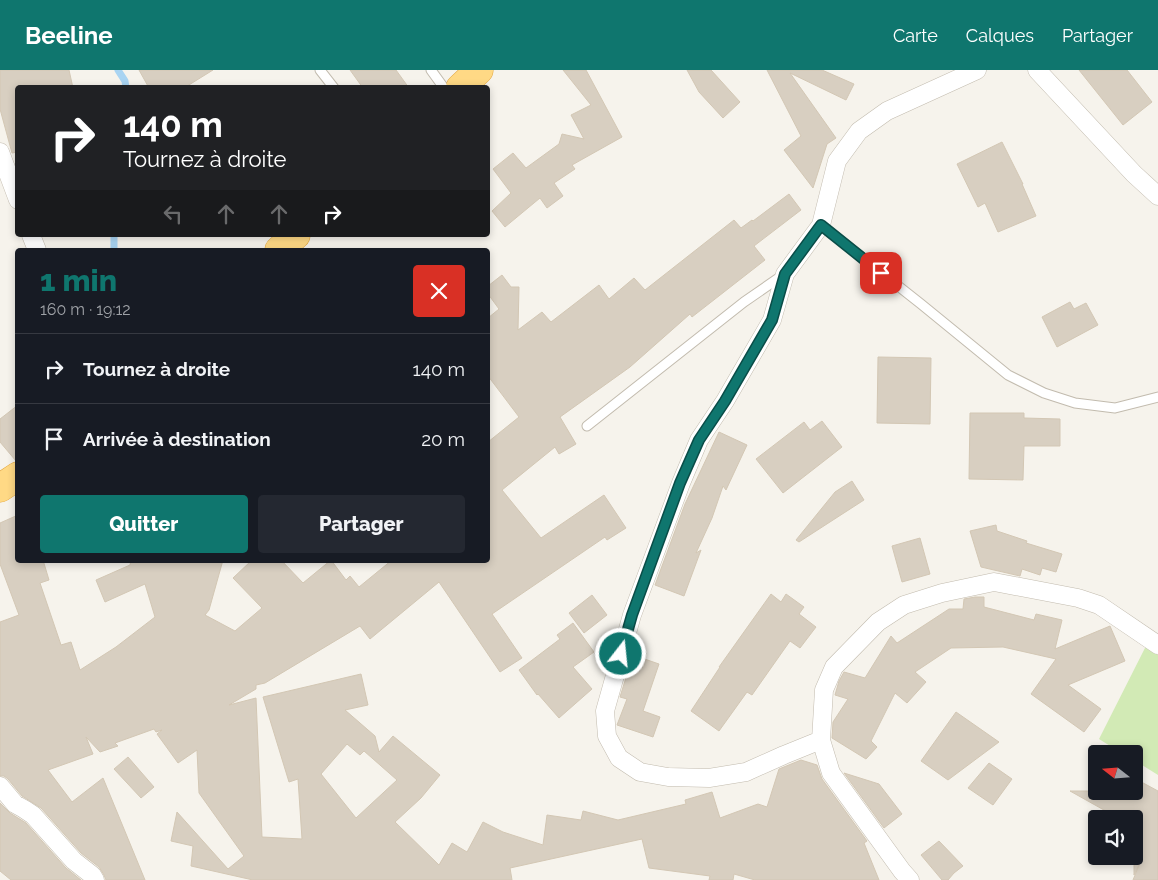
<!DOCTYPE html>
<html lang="fr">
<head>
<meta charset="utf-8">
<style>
  :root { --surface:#171b24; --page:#242831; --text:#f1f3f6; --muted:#9ea1a6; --line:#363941; --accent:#0f766e }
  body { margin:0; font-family:Raleway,sans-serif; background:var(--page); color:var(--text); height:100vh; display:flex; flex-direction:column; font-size:19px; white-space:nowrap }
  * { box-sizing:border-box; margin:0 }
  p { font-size:16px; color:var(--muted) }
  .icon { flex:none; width:28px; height:28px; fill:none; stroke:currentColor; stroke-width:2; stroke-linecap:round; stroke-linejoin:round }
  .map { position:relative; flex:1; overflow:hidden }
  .panel { position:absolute; left:15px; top:178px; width:475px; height:315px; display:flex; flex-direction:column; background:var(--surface); border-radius:5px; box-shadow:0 2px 8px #0003 }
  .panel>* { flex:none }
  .banner { position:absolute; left:15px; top:15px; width:475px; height:152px; border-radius:5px; box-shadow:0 2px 8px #0003; background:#202124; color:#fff; overflow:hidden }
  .needle { width:32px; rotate:287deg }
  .controls { position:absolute; left:1088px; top:675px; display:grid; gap:10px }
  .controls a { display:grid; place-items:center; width:55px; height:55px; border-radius:5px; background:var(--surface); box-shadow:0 2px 8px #0003; font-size:25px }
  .pin { position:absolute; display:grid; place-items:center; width:42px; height:42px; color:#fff; margin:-21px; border-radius:10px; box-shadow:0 2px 8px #0006 }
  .me { position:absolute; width:55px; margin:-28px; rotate:16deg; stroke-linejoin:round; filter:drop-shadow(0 0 4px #0008) }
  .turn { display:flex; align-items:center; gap:18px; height:105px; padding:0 25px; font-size:22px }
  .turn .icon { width:65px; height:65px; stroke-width:2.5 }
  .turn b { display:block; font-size:35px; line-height:42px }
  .lanes { display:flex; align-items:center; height:48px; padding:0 25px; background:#0003; justify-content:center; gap:25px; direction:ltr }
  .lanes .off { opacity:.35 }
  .round { display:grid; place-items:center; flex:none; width:52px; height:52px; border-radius:5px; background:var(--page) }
  .summary { display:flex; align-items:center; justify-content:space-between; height:85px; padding:0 25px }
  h1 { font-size:30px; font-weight:800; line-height:38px; color:var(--accent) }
  .cta { display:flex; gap:10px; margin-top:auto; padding:10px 25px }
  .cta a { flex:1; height:58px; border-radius:5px; background:var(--accent); color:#fff; font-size:20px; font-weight:800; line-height:58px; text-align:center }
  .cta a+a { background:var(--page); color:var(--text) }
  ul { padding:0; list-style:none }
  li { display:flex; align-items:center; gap:15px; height:70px; padding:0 25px; border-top:1px solid var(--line) }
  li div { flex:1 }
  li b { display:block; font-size:19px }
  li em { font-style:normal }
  header { display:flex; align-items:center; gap:30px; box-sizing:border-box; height:70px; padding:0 25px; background:var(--accent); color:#fff }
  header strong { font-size:24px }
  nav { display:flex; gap:28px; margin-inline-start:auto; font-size:18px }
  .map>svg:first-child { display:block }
  .green { fill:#d2eab5 }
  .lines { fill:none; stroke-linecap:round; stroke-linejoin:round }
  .stream { stroke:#a9d4f2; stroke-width:7 }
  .building { fill:#d8cfc1; stroke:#d3c7b4; fill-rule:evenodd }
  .service-casing { stroke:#c2bbae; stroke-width:11 }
  .minor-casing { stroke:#c2bbae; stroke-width:19 }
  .trunk-casing { stroke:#e0a43c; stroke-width:29 }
  .service { stroke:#fff; stroke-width:9 }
  .minor { stroke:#fff; stroke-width:18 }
  .trunk { stroke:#ffd985; stroke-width:28 }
  .route-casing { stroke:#0a4d48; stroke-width:12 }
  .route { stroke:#0f766e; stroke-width:9 }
</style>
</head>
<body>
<header>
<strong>Beeline</strong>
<nav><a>Carte</a><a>Calques</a><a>Partager</a></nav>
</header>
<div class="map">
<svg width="1158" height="810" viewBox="0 0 1158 810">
  <rect width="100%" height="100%" fill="#f6f3ec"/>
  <path class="green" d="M1146 576 1158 585V705L1134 690V684H1123L1099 669Z"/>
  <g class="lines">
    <path class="stream" d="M118 0 125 11 126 18
      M114 180V165"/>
  </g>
  <path class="building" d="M0 0H69L73 18H18V82L12 83 0 39Z
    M139 0H213L184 18H149Z
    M350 0H396L409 18H363Z
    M563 0H586L622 67 572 95 575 99 554 113 563 126 547 138 540 128 505 157 492 141 511 123 493 99 513 83 526 98 559 74 562 64 584 69 571 45 591 35Z
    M687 0H711L740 32 723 48 699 22Z
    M767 0H822L854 14 846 30 790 3 836 68 827 74 813 118 784 80 801 66Z
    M1079 0H1127L1152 32 1123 55Z
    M1002 72 1023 114H1022L1036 146 998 162 985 133 978 137 957 94Z
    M789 124 801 140 754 176 765 190 692 247 690 244 630 297 560 347 576 374 559 384 555 377 502 420 541 468 604 425 626 458 607 470 605 467 492 544 522 588 500 602 439 512 370 569 360 556 265 613 256 615V619L229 635 256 628 262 767 302 769 298 709 289 712 263 627 361 604 368 635 345 640 375 666 379 682 393 666 440 705 421 728 395 752 439 795 452 773 467 782 483 752 503 762 543 775 547 745 581 750 583 741 618 750 686 734 685 730 712 722 720 748 758 734 767 737 779 699 801 690 817 695 822 709 867 771 864 773 879 810H755L734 804 733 810H709L710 806 649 798 642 769 510 798 512 810H253L191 796 193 776 171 771 177 742 228 799 244 786 199 723 197 680 178 693 157 664 162 660 156 662 154 659 115 673 118 676 100 682 86 667 93 684 48 700 72 732 103 708 145 810H106L104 805 99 797 81 783 41 738 22 726 8 709 4 706H0V552L19 545 0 494V453L18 445V490H43L49 510 40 513 61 575 71 572 80 600 116 577 155 547 145 514 105 532 96 510 130 495 131 490H223L209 540 205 545 235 561 262 538 233 508 252 490H281L303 513 331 490 346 510 350 506 359 517 392 490H488V372L519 347 488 306V248L499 239 488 224V216L502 205 511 217H519L518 260 542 242 551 252 599 215 609 229 634 208 645 220 734 150 741 158 752 150 753 151ZM347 674 360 685 364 681 397 710 356 748 321 704Z
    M1070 232 1074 239 1086 233 1098 255 1057 277 1042 247Z
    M878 287 931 288 930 354 877 353Z
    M18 335V390L16 391 0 372V349Z
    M970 343H1024V348L1060 349V376H1024L1023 410 969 409Z
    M822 351 842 377 783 423 756 389 804 352 810 360Z
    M719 362 747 375 726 420 723 416 712 448 696 483 701 480 684 526 655 515 685 434Z
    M852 411 864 430 799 472 796 470 835 422Z
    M996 455 997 461 1027 471 1026 473 1062 484 1056 502 1042 498 1040 505 1022 499 1020 506 981 497 970 461Z
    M920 468 930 504 902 512 892 476Z
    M771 524 781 532 786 524 804 537 799 544 816 557 800 578 790 571 752 625 747 622 719 661 691 641 720 597H719Z
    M592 525 607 545 584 563 569 543Z
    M975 527H984V537L1034 550 1036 544 1062 550 1055 579 1110 556 1125 591 1068 615 1101 639 1084 662 1031 624 1056 589 1003 577 951 578 915 602 926 612 907 633 895 623 871 671 877 677 866 689 832 668 833 652 848 629 835 625 839 611 844 602 865 608 891 566 897 573 949 539H963L964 529Z
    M573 553 594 582 573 597 592 619 559 648 538 624 537 625 519 600 560 569 557 565Z
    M633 585 659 594 643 641 660 647 653 667 617 655 627 629 620 627Z
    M956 642 999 672 948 710 921 691Z
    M128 687 154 717 141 728 114 699Z
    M989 693 1012 709 993 735 968 718Z
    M844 703 879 714 902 744 884 758Z
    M1134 708 1158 721V810H1133L1140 793 1134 805V749H1120L1070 721H1134Z
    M0 733 10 743 26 753 66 798 81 810H11L0 801Z
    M939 771 963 796 954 803 948 810H942L921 785Z"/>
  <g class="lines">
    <g class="service-casing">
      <path id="service" d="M320 0 334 18
        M431 0 444 18
        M821 155 921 234 1008 305 1044 323 1075 333 1115 338 1158 327
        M587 356 744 232 783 205"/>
    </g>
    <g class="minor-casing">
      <path id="minor" d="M1037 0 1134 104 1158 126
        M0 82 18 130
        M31 165 37 180
        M821 670 784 685 746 702 709 708 668 707 640 702 619 688 607 666 605 641 632 545 681 413 699 370 725 331 772 250 785 204 821 155 837 91 859 61 887 41 977 0
        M0 716 15 734 24 739 33 745 74 791 92 805 95 810
        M910 810 902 801 831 703 821 670 824 620 834 597 878 552 904 535 942 523 994 512 1078 528 1099 535 1158 575"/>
    </g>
    <g class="trunk-casing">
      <path id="trunk" d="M460 18 479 0
        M279 180 296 165
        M0 418 18 406"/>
    </g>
    <use href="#service" class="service"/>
    <use href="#minor" class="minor"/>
    <use href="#trunk" class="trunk"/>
  </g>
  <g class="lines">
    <g class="route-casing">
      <path id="route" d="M621 584 632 545 680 413 699 370 725 331 772 250 785 204 821 155 881 203"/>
    </g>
    <use href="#route" class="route"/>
  </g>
</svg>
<div class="controls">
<a><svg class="needle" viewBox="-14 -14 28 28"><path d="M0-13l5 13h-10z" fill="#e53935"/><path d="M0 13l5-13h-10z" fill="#9ea1a6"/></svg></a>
<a><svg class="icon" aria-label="sound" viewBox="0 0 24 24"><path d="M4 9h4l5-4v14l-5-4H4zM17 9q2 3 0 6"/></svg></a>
</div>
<div class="pin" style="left:881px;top:203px;background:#d93025"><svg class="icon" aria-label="arrive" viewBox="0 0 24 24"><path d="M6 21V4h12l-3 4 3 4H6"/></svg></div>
<svg class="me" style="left:621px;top:584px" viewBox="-20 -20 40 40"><circle r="17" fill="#0f766e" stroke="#fff" stroke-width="3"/><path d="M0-11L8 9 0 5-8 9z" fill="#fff"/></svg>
<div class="banner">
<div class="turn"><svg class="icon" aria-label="right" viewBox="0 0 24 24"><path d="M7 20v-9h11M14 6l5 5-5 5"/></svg><div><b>140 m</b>Tournez à droite</div></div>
<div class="lanes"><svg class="icon off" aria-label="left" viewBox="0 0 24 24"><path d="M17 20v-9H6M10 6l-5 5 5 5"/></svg><svg class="icon off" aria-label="ahead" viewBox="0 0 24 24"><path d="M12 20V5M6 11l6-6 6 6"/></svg><svg class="icon off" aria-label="ahead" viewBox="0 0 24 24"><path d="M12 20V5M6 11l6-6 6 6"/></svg><svg class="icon" aria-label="right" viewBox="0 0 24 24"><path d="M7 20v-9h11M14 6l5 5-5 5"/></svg></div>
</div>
<section class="panel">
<div class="summary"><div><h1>1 min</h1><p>160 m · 19:12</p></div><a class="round" style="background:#d93025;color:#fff"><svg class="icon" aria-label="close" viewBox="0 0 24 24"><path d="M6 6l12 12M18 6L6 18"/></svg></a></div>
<ul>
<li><svg class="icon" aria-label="right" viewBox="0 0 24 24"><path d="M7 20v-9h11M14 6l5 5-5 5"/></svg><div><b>Tournez à droite</b></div><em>140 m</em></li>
<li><svg class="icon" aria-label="arrive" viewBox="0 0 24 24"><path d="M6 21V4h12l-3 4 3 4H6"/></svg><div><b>Arrivée à destination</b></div><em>20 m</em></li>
</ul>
<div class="cta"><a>Quitter</a><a>Partager</a></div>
</section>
</div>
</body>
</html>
